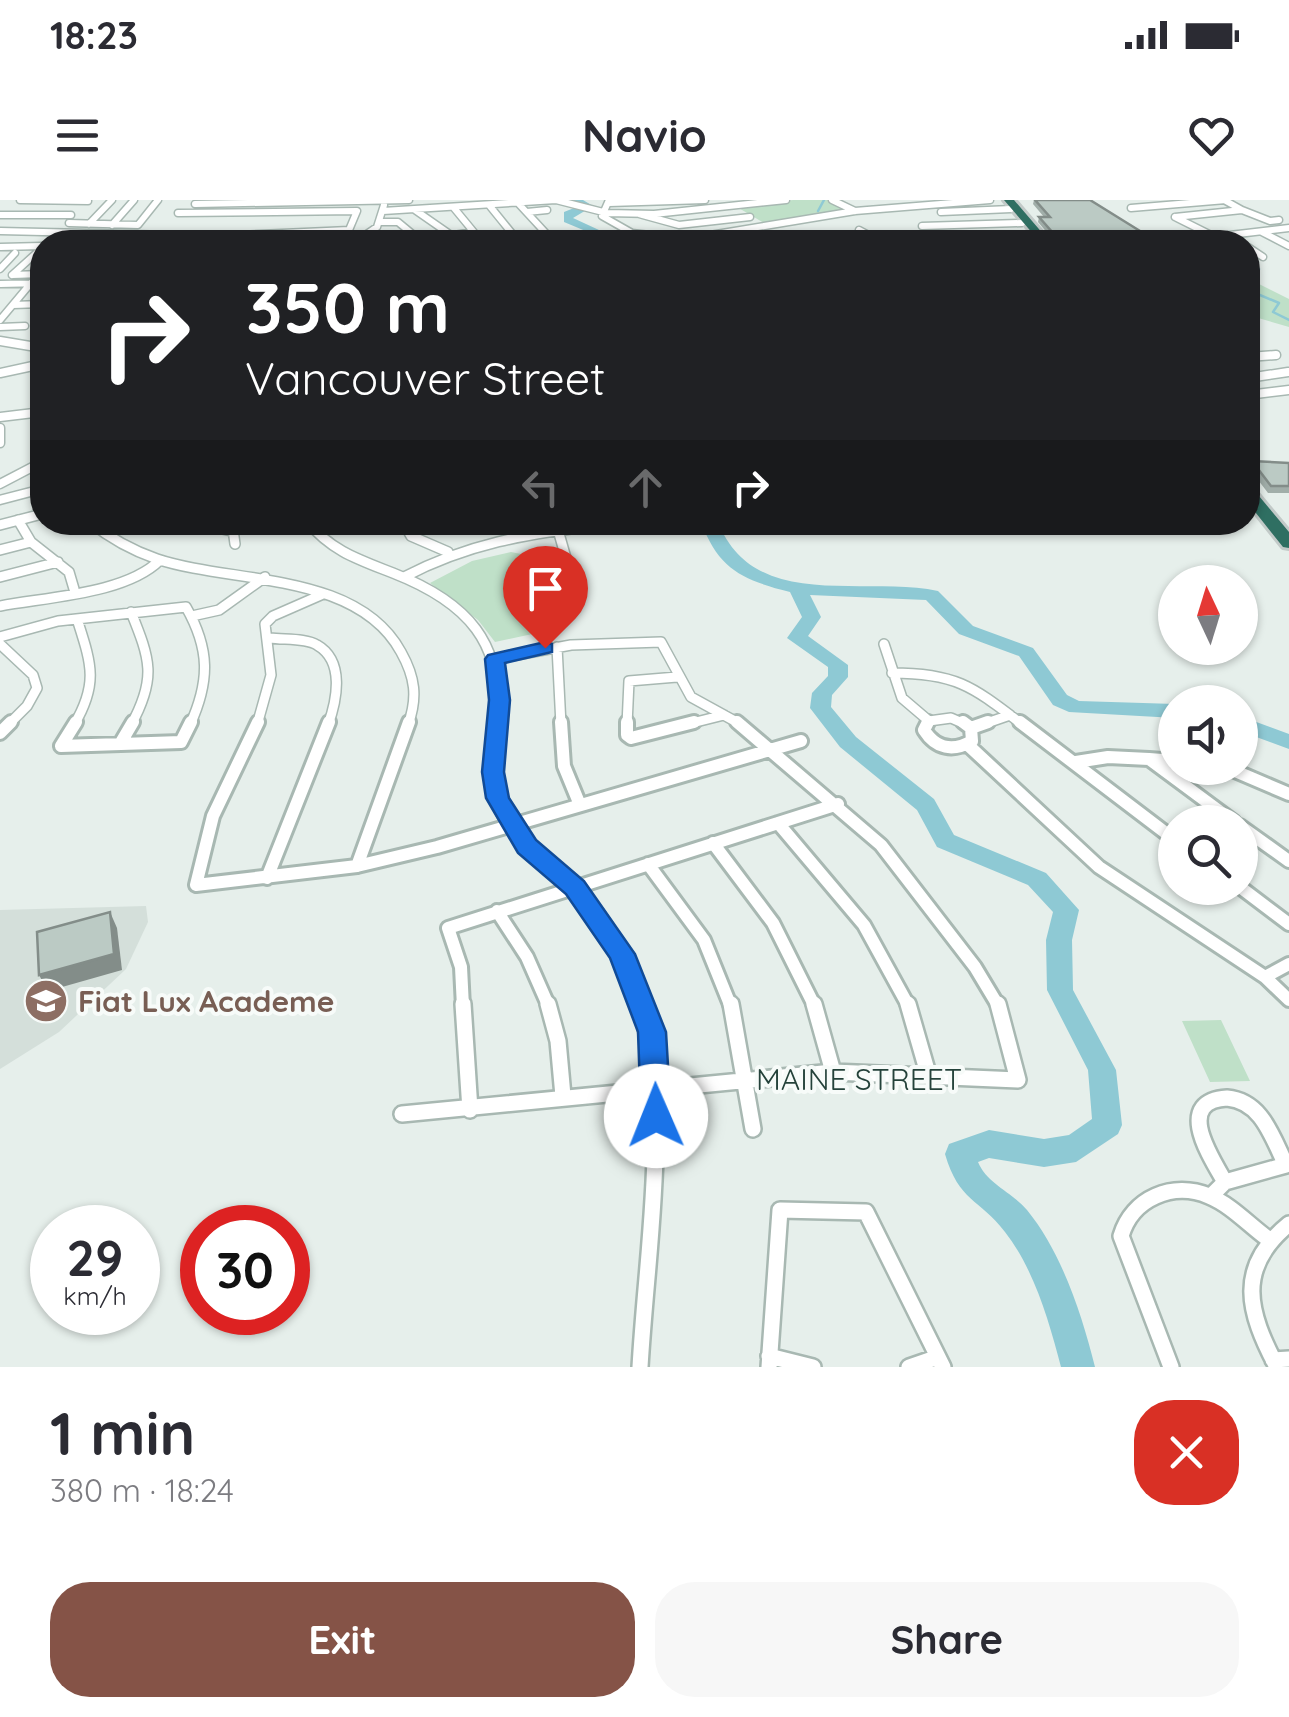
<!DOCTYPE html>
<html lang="en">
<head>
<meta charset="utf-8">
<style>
  :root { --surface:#fff; --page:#f7f7f7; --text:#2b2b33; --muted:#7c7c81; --accent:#855347 }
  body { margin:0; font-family:Quicksand,sans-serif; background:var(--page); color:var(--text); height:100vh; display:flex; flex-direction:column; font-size:38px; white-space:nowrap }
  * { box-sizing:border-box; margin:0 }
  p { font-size:32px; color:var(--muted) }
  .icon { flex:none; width:55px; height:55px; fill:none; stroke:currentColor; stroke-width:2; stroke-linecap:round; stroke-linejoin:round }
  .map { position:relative; height:1167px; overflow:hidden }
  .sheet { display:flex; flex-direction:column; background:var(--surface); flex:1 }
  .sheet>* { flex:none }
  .banner { position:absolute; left:30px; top:30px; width:1230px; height:305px; border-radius:40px; box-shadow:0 2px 8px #0004; background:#202124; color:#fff; overflow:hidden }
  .needle { width:65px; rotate:356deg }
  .tools { position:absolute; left:1158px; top:365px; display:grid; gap:20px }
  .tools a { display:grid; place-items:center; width:100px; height:100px; border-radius:50%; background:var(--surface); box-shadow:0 2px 8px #0004; font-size:50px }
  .speed { position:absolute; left:30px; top:1005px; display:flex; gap:20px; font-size:50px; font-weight:700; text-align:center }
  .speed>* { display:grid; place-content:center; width:130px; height:130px; border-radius:50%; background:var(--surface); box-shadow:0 2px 8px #0004; line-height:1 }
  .speed small { font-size:25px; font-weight:400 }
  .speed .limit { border:15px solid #d22; background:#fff; color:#111 }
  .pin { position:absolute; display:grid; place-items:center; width:85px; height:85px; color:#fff; margin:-102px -42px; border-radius:50% 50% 50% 0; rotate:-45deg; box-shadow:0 0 10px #0007 }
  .pin .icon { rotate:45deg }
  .me { position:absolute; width:110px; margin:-55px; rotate:359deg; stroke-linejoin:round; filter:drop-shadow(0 0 8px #0008) }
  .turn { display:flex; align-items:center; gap:35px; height:210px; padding:0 50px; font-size:45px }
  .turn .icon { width:130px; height:130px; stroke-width:2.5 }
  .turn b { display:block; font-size:70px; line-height:85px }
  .lanes { display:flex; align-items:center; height:95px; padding:0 50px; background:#0003; justify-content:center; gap:50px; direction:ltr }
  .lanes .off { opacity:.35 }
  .round { display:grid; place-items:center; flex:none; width:105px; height:105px; border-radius:40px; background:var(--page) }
  .head { display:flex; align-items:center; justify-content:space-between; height:170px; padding:0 50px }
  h1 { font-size:60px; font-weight:700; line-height:75px }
  .cta { display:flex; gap:20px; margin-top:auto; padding:20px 50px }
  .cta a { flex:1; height:115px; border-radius:40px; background:var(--accent); color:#fff; font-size:40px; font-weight:700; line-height:115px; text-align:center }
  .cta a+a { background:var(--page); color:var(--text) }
  .status { display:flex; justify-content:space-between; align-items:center; height:70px; padding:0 50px; background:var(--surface); direction:ltr }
  .status svg { height:28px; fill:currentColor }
  header { display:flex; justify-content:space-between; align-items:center; height:130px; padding:0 50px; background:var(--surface); font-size:45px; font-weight:700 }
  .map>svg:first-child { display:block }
  .built { fill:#d4dfda }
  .green { fill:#bfe0c8 }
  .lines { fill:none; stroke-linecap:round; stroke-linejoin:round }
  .stream { stroke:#8ec9d4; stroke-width:2.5 }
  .river { fill:#8ec9d4; fill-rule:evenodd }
  .street-far4-casing { stroke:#a8b8b2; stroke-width:9 }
  .street-far3-casing { stroke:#a8b8b2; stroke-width:11 }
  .street-far2-casing { stroke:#a8b8b2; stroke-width:12 }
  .street-far1-casing { stroke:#a8b8b2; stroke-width:18 }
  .street-casing { stroke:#a8b8b2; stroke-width:20 }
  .highway-casing { stroke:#c2cac8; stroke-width:6 }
  .street-far4 { stroke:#fff; stroke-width:6 }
  .street-far3 { stroke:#fff; stroke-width:8 }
  .street-far2 { stroke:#fff; stroke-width:9 }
  .street-far1 { stroke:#fff; stroke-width:12 }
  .street { stroke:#fff; stroke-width:15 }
  .highway { fill:#2f6f62; fill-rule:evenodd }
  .wall { fill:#a1aea9 }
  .shaded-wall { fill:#838d89 }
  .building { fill:#bbcac4; stroke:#838d89; stroke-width:2.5 }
  .route { fill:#1a73e8; stroke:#114b97; stroke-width:2.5 }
  .labels { text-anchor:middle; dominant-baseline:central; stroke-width:8; stroke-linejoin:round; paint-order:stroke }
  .near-education-label { font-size:30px; font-weight:bold; fill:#785e54; stroke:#f7fbf9; text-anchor:start }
  .near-street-label { font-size:30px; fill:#24423a; stroke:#f7fbf9 }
</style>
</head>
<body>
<div class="status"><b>18:23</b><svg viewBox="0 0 49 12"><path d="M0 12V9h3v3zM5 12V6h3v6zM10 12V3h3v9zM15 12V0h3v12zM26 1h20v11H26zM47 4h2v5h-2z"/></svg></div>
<header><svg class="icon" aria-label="menu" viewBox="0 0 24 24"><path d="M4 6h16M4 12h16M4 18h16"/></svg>Navio<svg class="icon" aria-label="heart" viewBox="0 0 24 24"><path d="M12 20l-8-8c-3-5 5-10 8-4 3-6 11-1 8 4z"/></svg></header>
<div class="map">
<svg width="1289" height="1167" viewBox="0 0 1289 1167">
  <rect width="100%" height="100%" fill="#e6efeb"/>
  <path class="built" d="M146 706 148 722 126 769 59 832 0 869V710Z"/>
  <path class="green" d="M793 0H828L848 10 764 23 737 7Z
    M1248 68 1256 72 1259 84 1289 99V127L1248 115Z
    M511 352 536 357 538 389 558 400 565 427 495 442 478 420 430 383 472 361Z
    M1221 820 1250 881 1210 882 1182 821Z"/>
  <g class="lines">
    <path class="stream" d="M818 11 824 0
      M1248 71 1259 69
      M1248 90 1279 103 1273 112 1289 120"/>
    <path class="river" d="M569 0H583L593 6 573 18 625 42H612L564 22V12L579 6Z
      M701 322H718C754 413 863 375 938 391L973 426 1033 448 1067 495 1079 501 1175 504V518L1069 512 1053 505 1019 456 959 434 926 400 810 395 821 417 808 436 848 465V477L832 495 831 507 856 537 934 599 954 635 1046 673 1079 710 1072 740 1073 790 1116 870 1122 925 1118 934 1076 962 1044 967 989 958 978 962C987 984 1012 992 1027 1010 1062 1053 1082 1115 1095 1167H1061C1049 1121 1034 1069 1005 1032 979 998 959 1002 945 954L949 944 989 930 1044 939 1069 935 1092 919 1088 870 1047 790 1046 740 1053 712 1028 685 937 647 917 610 840 547 810 508 812 493 828 476V467L787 438 802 417 790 392C743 380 719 370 701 322Z
      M1240 516 1289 534V549L1240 531Z"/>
    <g class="street-far4-casing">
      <path id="street-far4" d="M20 0 88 1
        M609 0 602 16 632 33 686 39 855 11 990 0
        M832 0 855 11
        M518 3 554 42
        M609 3 705 0
        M195 4 409 0
        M489 5 519 42
        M454 8 482 42
        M1131 8 1226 0
        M415 10 451 35
        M1242 10 1270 21 1279 20
        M383 11 556 0 607 13 654 14 786 0
        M527 12 547 10
        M941 12 1011 9
        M639 14 679 25 750 17
        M0 15H71
        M1175 17 1242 10 1224 0
        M1175 17 1211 35
        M380 22H398L421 41
        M69 23 138 25 158 0
        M89 24 112 0
        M112 25 134 0
        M922 26 1022 23
        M859 30 874 38 900 42
        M0 31 215 36 349 30 357 11 178 13
        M1262 32 1289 46
        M54 40 86 39
        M355 42 377 27 384 5
        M410 42 473 32
        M922 42 1040 36
        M1170 42 1289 28
        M0 47 42 46
        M1248 47 1263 57
        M0 69 15 53
        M12 75 42 48
        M12 75 42 74
        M0 84 42 83
        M13 105 42 104
        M0 120 31 83
        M0 127 25 126"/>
    </g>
    <g class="street-far3-casing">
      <path id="street-far3" d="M0 141 42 148
        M1248 157 1276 155
        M0 173 42 164
        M1248 178 1288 172
        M1248 195 1289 190
        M0 217 42 212
        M0 228V243
        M0 284 42 262
        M0 300 42 289"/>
    </g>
    <g class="street-far2-casing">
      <path id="street-far2" d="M18 320 31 342 69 372 74 389
        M90 322C111 339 131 350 157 359 232 384 357 371 401 452 415 477 418 497 408 525
        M191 322 231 331
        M232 322 235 344
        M308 322C331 351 360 360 393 373 467 402 506 443 496 525
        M359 322H390
        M403 322 411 336 448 352
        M0 325 42 314
        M558 330 572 379
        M0 350 31 342
        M0 377 58 362
        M404 377C467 344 528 333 598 326
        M0 406C47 397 126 394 160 360
        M131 412C150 459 157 478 131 525
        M192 416 219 410 265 377
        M0 437 58 421 186 407C210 449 210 481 190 525
        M270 438C284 440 306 438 317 445 345 461 337 500 328 525
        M0 444 33 475 37 488 27 506 8 525
        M884 444 902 498 929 521
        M557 447 561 525
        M495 459 571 445 661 442 691 497 742 525
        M892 473C957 473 973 487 1023 525
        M929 521 951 518 967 525
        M74 525C99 483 91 463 77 419
        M257 525 271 475 265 424 273 416 321 395
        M627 525 629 481 677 477
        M684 525 724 515
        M927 525 929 521
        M981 525 1010 515"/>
    </g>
    <g class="street-far1-casing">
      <path id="street-far1" d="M258 522 213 616 196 685 357 666 437 647 801 541
        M497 522C494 548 490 574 498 599 510 637 547 659 573 686 604 717 632 764 642 807
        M561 522 564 566 580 605
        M627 522V535L631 538 694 522
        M737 522 881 645 975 767 999 807
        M928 522 924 530C936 549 953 552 972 541L971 528 963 522
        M1020 522 1175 640
        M971 528 988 522
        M0 533 11 522
        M120 544 133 522
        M968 545 1099 667 1265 777 1289 800
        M61 546 181 542 191 522
        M61 546 76 522
        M1149 559 1175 561
        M1076 562 1108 557 1149 559 1234 622
        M1228 568 1289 594
        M778 623 864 725 909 807
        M1240 626 1289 661
        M713 643 773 723 815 807
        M648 664 704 740 731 807
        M357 666 409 522
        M267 678 329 522
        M1240 687 1289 724
        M497 711 527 757 549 807
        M1265 777 1289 764
        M463 807 461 767 448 728 838 604"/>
    </g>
    <g class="street-casing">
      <path id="street" d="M463 804 470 910
        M548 804 558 841 563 896
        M731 804 753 929
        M814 804 833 872
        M908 804 929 877
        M1227 898C1262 901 1272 937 1286 965L1225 982C1210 956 1174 901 1227 898Z
        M402 914 833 872 1018 880 998 804
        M1211 996 1225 982
        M769 1156 813 1167
        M1273 1160 1289 1159
        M640 1167C647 1045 670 924 641 804
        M769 1167 780 1010 866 1012 943 1167
        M909 1167 938 1157
        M1171 1167 1121 1036C1132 998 1173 981 1209 996 1231 1005 1248 1024 1267 1038
        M1277 1167C1248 1112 1235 1068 1289 1024"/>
    </g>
    <g class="highway-casing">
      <path id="highway" d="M1004 0H1014L1050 42H1040Z
        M1248 288 1254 290 1289 332V348L1283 347 1248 303Z"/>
    </g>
    <use href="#street-far4" class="street-far4"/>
    <use href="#street-far3" class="street-far3"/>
    <use href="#street-far2" class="street-far2"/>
    <use href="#street-far1" class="street-far1"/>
    <use href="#street" class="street"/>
    <use href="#highway" class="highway"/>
  </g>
  <path class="wall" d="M1034 0H1090L1140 31 1139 36 1072 37 1078 42H1055L1038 22 1039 17H1044L1033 4Z
    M1252 261 1289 263V293H1268L1249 268Z"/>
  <path class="shaded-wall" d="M110 712 117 728 122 770 48 791 39 775Z"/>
  <path class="building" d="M1035 0H1090L1140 31 1067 32 1078 42H1061L1039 17H1050Z
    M1252 261 1289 263V286H1271Z
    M110 712 114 754 39 775 37 732Z"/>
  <path class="route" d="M545 442 552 444V452L505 463 510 500 504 572 509 598 536 640 584 681 635 754 666 832 671 916 666 926 656 929 645 926 641 916 638 832 610 758 566 694 518 653 486 598 482 572 489 500 485 459 488 455Z"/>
  <defs>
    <g id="school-disc" transform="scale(2.25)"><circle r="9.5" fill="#8d6e63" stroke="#f7fbf9"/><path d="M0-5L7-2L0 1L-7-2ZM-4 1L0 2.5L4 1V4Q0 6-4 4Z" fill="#fff"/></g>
  </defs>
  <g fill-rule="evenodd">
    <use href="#school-disc" x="46" y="801"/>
  </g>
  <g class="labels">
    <g class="near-education-label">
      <text x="78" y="801">Fiat Lux Academe</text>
    </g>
    <g class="near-street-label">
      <text x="859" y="879">MAINE STREET</text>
    </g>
  </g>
</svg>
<div class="tools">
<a><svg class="needle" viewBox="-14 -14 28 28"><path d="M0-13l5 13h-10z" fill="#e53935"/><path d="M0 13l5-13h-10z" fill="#7c7c81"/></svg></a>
<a><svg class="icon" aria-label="sound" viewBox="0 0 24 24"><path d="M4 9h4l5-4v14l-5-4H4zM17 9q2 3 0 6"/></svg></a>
<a><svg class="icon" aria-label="search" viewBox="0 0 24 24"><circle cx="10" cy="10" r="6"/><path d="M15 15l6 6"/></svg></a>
</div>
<div class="speed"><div>29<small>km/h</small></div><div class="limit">30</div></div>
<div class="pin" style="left:545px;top:448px;background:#d93025"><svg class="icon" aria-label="arrive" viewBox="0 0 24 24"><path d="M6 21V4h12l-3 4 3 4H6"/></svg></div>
<svg class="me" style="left:656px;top:916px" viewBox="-20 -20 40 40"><circle r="19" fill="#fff"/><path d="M0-13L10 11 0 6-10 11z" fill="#1a73e8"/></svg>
<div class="banner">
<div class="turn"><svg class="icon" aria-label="right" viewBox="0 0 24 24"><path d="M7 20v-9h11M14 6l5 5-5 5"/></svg><div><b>350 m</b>Vancouver Street</div></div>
<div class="lanes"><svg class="icon off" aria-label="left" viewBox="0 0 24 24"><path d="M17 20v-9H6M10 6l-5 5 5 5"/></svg><svg class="icon off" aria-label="ahead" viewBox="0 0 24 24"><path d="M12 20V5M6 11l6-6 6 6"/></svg><svg class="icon" aria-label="right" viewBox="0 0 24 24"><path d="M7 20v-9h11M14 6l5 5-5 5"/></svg></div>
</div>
</div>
<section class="sheet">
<div class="head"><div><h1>1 min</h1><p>380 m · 18:24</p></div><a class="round" style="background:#d93025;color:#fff"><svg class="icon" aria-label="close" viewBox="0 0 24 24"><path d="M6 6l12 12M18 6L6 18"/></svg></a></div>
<div class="cta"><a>Exit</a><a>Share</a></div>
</section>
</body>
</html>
